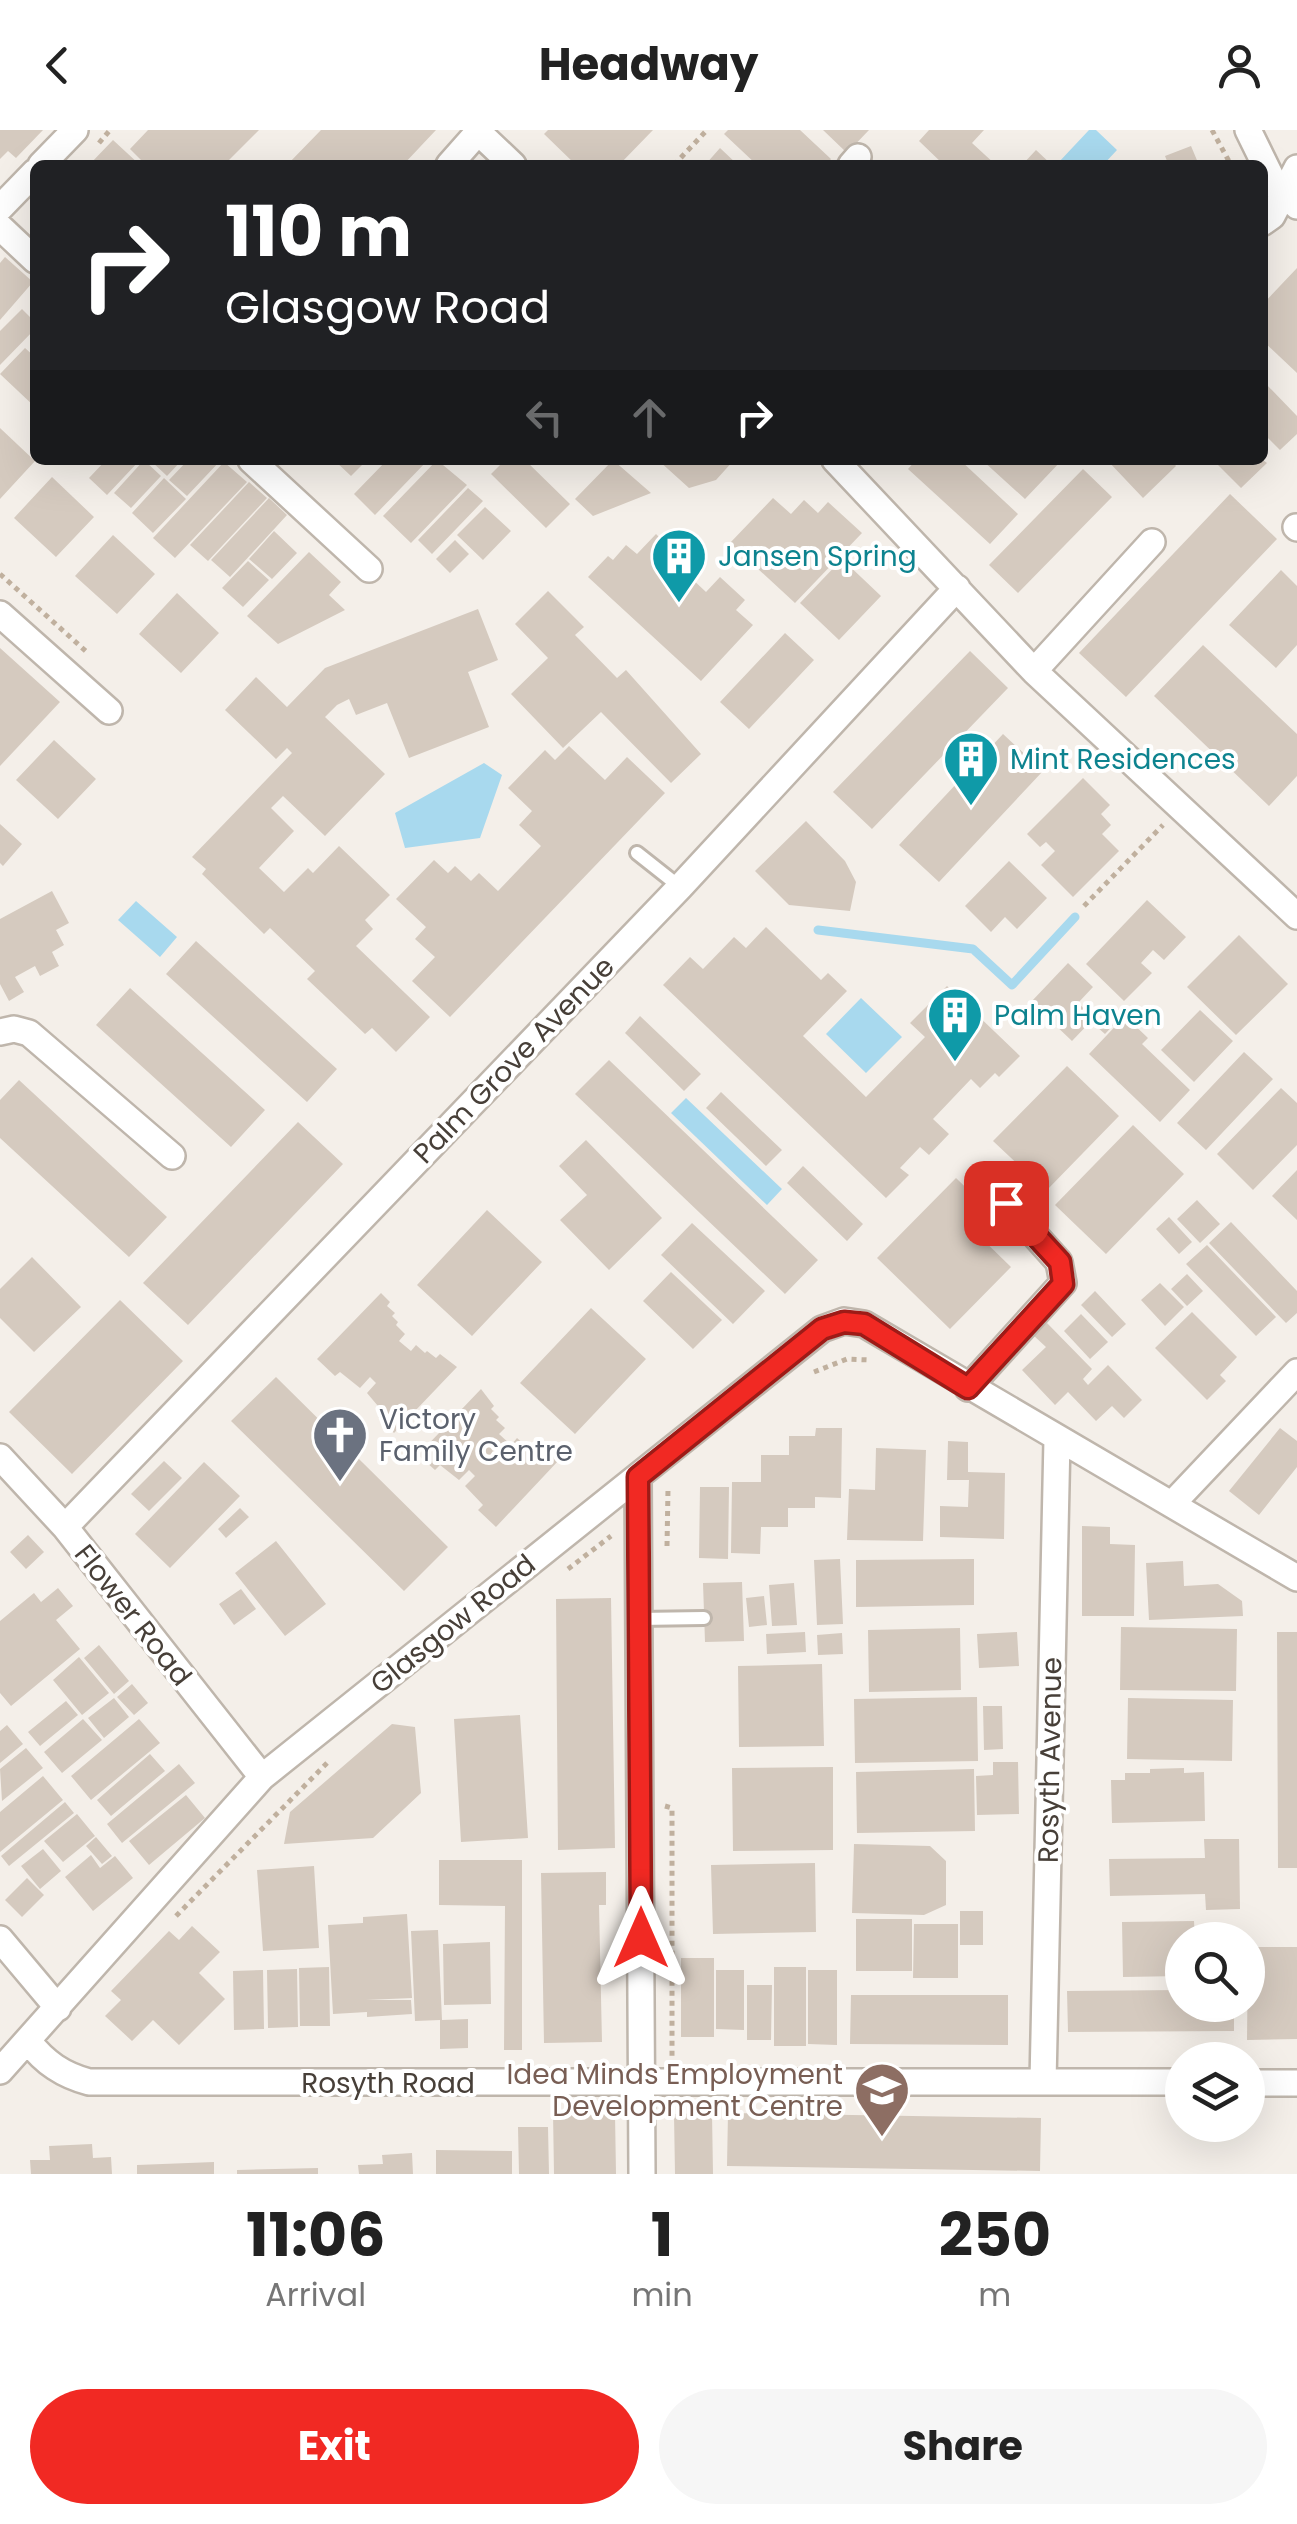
<!DOCTYPE html>
<html lang="en">
<head>
<meta charset="utf-8">
<style>
  :root { --surface:#fff; --page:#f6f6f6; --text:#222; --muted:#767676; --accent:#f12923 }
  body { margin:0; font-family:Poppins,sans-serif; background:var(--page); color:var(--text); height:100vh; display:flex; flex-direction:column; font-size:38px; white-space:nowrap }
  * { box-sizing:border-box; margin:0 }
  p { font-size:32px; color:var(--muted) }
  .icon { flex:none; width:55px; height:55px; fill:none; stroke:currentColor; stroke-width:2; stroke-linecap:round; stroke-linejoin:round }
  .map { position:relative; height:2044px; overflow:hidden }
  .details { display:flex; flex-direction:column; background:var(--surface); flex:1 }
  .details>* { flex:none }
  .guide { position:absolute; left:30px; top:30px; width:1238px; height:305px; border-radius:15px; box-shadow:0 10px 40px #0002; background:#202124; color:#fff; overflow:hidden }
  .fabs { position:absolute; left:1165px; top:1792px; display:grid; gap:20px }
  .fabs a { display:grid; place-items:center; width:100px; height:100px; border-radius:50%; background:var(--surface); box-shadow:0 10px 40px #0002; font-size:50px }
  .pin { position:absolute; display:grid; place-items:center; width:85px; height:85px; color:#fff; margin:-42px; border-radius:20px; box-shadow:0 5px 15px #0006 }
  .me { position:absolute; width:110px; margin:-55px; rotate:0deg; stroke-linejoin:round; filter:drop-shadow(0 0 8px #0008) }
  .turn { display:flex; align-items:center; gap:35px; height:210px; padding:0 30px; font-size:45px }
  .turn .icon { width:130px; height:130px; stroke-width:2.5 }
  .turn b { display:block; font-size:70px; line-height:85px }
  .lanes { display:flex; align-items:center; height:95px; padding:0 30px; background:#0003; justify-content:center; gap:50px; direction:ltr }
  .lanes .off { opacity:.35 }
  .eta { display:flex; justify-content:space-evenly; align-items:center; height:170px; text-align:center }
  .eta b { font-size:60px; font-weight:700; line-height:70px }
  .primary-button { display:flex; gap:20px; margin-top:auto; padding:20px 30px }
  .primary-button a { flex:1; height:115px; border-radius:60px; background:var(--accent); color:#fff; font-size:40px; font-weight:700; line-height:115px; text-align:center }
  .primary-button a+a { background:var(--page); color:var(--text) }
  header { display:flex; justify-content:space-between; align-items:center; height:130px; padding:0 30px; background:var(--surface); font-size:45px; font-weight:700 }
  .map>svg:first-child { display:block }
  .water { fill:#a8d9ee }
  .lines { fill:none; stroke-linecap:round; stroke-linejoin:round }
  .stream { stroke:#a8d9ee; stroke-width:9 }
  .building { fill:#d5cabf }
  .lane-casing { stroke:#bfb6ac; stroke-width:18 }
  .street-casing { stroke:#bfb6ac; stroke-width:30 }
  .path { stroke:#c0b09e; stroke-width:5; stroke-dasharray:5 5; stroke-linecap:butt }
  .lane { stroke:#fff; stroke-width:12 }
  .street { stroke:#fff; stroke-width:25 }
  .route-casing { stroke:#9d1b17; stroke-width:25 }
  .route { stroke:#f12923; stroke-width:18 }
  .labels { text-anchor:middle; dominant-baseline:central; stroke-width:8; stroke-linejoin:round; paint-order:stroke }
  .culture-label { font-size:28px; fill:#0d838f; stroke:#fff; text-anchor:start }
  .street-label { font-size:28px; fill:#473f38; stroke:#fff }
  .worship-label { font-size:28px; fill:#5b616d; stroke:#fff; text-anchor:start }
  .education-label { font-size:28px; fill:#785e54; stroke:#fff; text-anchor:end }
</style>
</head>
<body>
<header><svg class="icon" aria-label="back" viewBox="0 0 24 24"><path d="M15 5l-7 7 7 7"/></svg>Headway<svg class="icon" aria-label="person" viewBox="0 0 24 24"><circle cx="12" cy="8" r="4"/><path d="M4 21q1-7 8-7t8 7"/></svg></header>
<div class="map">
<svg width="1297" height="2044" viewBox="0 0 1297 2044">
  <rect width="100%" height="100%" fill="#f4efe9"/>
  <path class="water" d="M1089 0H1096L1117 20 1103 35H1060L1058 33Z
    M484 633 502 645 480 708 405 718 395 683Z
    M136 771 177 807 160 827 118 790Z
    M861 868 902 907 866 943 826 904Z
    M686 968 782 1059 767 1075 671 983Z"/>
  <g class="lines">
    <path class="stream" d="M818 800 973 819 1012 855 1075 787"/>
  </g>
  <path class="building" d="M0 0H43L16 28 8 21 0 29Z
    M148 0H259L224 35H146L130 19Z
    M321 0H436L403 35H287Z
    M548 0H653L619 35H576L544 4Z
    M728 0H800L831 29 826 35H757L724 4Z
    M823 0H869L847 23Z
    M929 0H984L972 13 996 35H944L919 11Z
    M113 10 140 35H89Z
    M1191 16 1199 35H1159L1167 31 1165 26Z
    M720 18 738 35H705Z
    M1036 20 1052 35H1022Z
    M5 127 33 152 0 190V133Z
    M1297 138V243L1262 210V175Z
    M22 179 35 192V199L0 235V201Z
    M25 218 35 227V277L0 244Z
    M1267 255 1297 286V304L1280 320 1262 302V259Z
    M0 298 35 331 0 369Z
    M106 330H140L107 365 89 348Z
    M144 330 161 346 131 378 114 363Z
    M150 330H182L167 346Z
    M188 330H221L187 366 169 350Z
    M334 330H367L351 346Z
    M387 330H428L375 385 354 364Z
    M437 330 467 355 411 413 383 386Z
    M505 330H525L570 374 546 398 491 344Z
    M613 330 651 363 593 386 575 369Z
    M658 330H734L716 350 689 358Z
    M916 330H960L1018 384 990 414 908 339Z
    M982 330H1062L1025 369Z
    M1107 330H1171L1176 336 1143 368Z
    M1213 330H1263L1267 333 1241 358Z
    M224 332 247 352 175 428 153 408Z
    M1083 339 1112 367 1018 463 989 435Z
    M52 347 94 387 56 427 14 388Z
    M164 348 186 369 153 403 132 383Z
    M249 352 267 368 208 431 190 415Z
    M468 358 483 371 432 424 418 410Z
    M1230 364 1277 409 1126 567 1079 523Z
    M269 368 287 385 230 447 211 430Z
    M773 368 791 384 804 370 818 383 828 372 862 403 795 473 730 413Z
    M485 377 511 401 483 430 457 405Z
    M274 401 297 423 272 449 249 429Z
    M675 401 705 429 689 446 706 462 720 447 745 470 736 480 753 495 701 551 588 447 608 426 613 430 626 415 637 424 656 404 664 412Z
    M113 405 155 444 117 484 75 446Z
    M455 410 469 424 450 443 436 429Z
    M309 422 341 452 329 465 345 480 278 514 247 486Z
    M842 429 881 466 839 510 800 473Z
    M248 431 269 450 243 477 222 458Z
    M1281 440 1297 456V515L1276 538 1229 495Z
    M548 461 584 497 575 505 617 548 626 540 701 624 671 653 601 582 563 618 511 564 548 528 515 494Z
    M177 463 219 503 181 543 139 504Z
    M478 479 498 530 468 542 489 597 409 628 387 573 356 585 349 569 337 575 325 587 385 644 325 706 283 666 271 678 294 701 259 738 284 762 308 738 313 743 339 716 390 765 365 790 373 799 356 816 430 887 396 922 372 898 365 904 307 849 315 841 270 798 264 804 202 744 206 739 192 727 292 623 287 618 276 629 225 580 256 547 287 577 325 538Z
    M785 503 814 530 749 599 720 572Z
    M1203 515 1297 604V646L1269 676 1154 566Z
    M0 518 60 572 0 636Z
    M970 521 1008 558 872 699 833 662Z
    M1003 604 1043 641 939 752 899 715Z
    M54 610 96 649 58 689 16 650Z
    M569 616 605 650 627 627 665 663 450 887 412 851 435 827 415 809 426 797 396 769 434 730 448 743 455 736 471 751 479 743 498 761 541 716 519 695 532 681 508 658 545 620 555 630Z
    M1083 648 1110 675 1101 684 1111 695 1102 704 1119 721 1073 767 1041 735 1055 721 1046 712 1040 717 1027 704Z
    M806 691 845 731 856 752 850 781 789 775 755 741Z
    M0 694 22 714 3 736 0 733Z
    M1009 731 1047 768 1017 799 1005 787 991 802 965 776Z
    M52 761 69 793 56 800 64 815 52 822 59 836 40 846 35 836 15 847 24 862 9 871 0 854V789Z
    M1147 770 1186 807 1164 830 1153 820 1141 833 1152 843 1124 871 1086 834Z
    M766 797 821 850 828 843 847 861 803 906 866 967 925 907 910 893 947 856 1020 926 999 947 995 943 980 958 971 949 933 989 949 1004 929 1025 920 1017 900 1038 909 1045 886 1068 663 855 690 827 703 839 734 807 746 818Z
    M1239 805 1288 854 1236 905 1187 857Z
    M196 811 337 939 307 972 166 844Z
    M1068 833 1093 857 1078 873 1094 888 1072 911 1031 872Z
    M130 858 265 980 231 1017 96 895Z
    M1113 879 1121 887 1105 904 1097 897Z
    M1200 880 1233 911 1194 952 1161 920Z
    M640 886 701 944 684 961 625 903Z
    M1125 886 1148 908 1142 914 1190 960 1160 992 1089 924Z
    M1244 922 1273 949 1206 1020 1177 993Z
    M609 930 818 1130 785 1164 575 964Z
    M1067 936 1119 986 1046 1061 993 1011Z
    M19 950 167 1087 129 1127 0 1008V970Z
    M1281 958 1297 973V1015L1253 1060 1217 1024Z
    M721 962 782 1020 766 1036 706 978Z
    M298 992 343 1034 188 1195 143 1153Z
    M1133 995 1184 1044 1106 1124 1055 1075Z
    M586 1010 662 1088 609 1140 560 1090 587 1065 559 1036Z
    M803 1036 863 1094 847 1111 787 1053Z
    M1297 1040V1090L1272 1066Z
    M956 1048 988 1079 970 1097 1011 1137 950 1199 877 1128Z
    M1197 1070 1220 1094 1200 1113 1177 1089Z
    M487 1080 542 1132 472 1206 417 1155Z
    M1169 1087 1192 1112 1179 1124 1156 1099Z
    M1231 1092 1297 1161V1183L1286 1193 1209 1113Z
    M692 1093 765 1161 733 1194 661 1125Z
    M1207 1115 1276 1187 1256 1206 1186 1134Z
    M32 1127 81 1177 34 1222 0 1188V1159Z
    M671 1142 722 1190 693 1219 643 1171Z
    M1187 1144 1203 1161 1187 1176 1171 1159Z
    M1160 1153 1184 1177 1165 1196 1141 1170Z
    M1095 1161 1126 1194 1112 1207 1081 1175Z
    M381 1163 390 1172 387 1176 395 1183 392 1186 398 1192 396 1195 405 1204 399 1211 411 1221 416 1215 425 1223 427 1221 436 1228 440 1224 457 1237 394 1303 378 1287 383 1282 367 1263 376 1253 370 1247 360 1258 340 1242 335 1246 317 1229Z
    M120 1170 183 1231 72 1344 9 1282Z
    M591 1178 646 1229 575 1304 520 1253Z
    M1192 1182 1237 1227 1220 1245 1226 1251 1207 1270 1155 1218Z
    M1081 1184 1108 1212 1090 1229 1064 1201Z
    M1047 1193 1092 1239 1083 1249 1088 1255 1108 1235 1142 1270 1124 1288 1112 1276 1096 1291 1068 1262 1055 1275 1022 1240 1046 1217 1033 1205Z
    M276 1247 448 1417 404 1461 231 1291Z
    M481 1259 494 1276 491 1279 499 1287 496 1290 505 1298 499 1304 511 1315 517 1308 527 1317 529 1315 535 1321 538 1317 546 1325 550 1321 559 1330 496 1397 478 1380 483 1375 465 1356 475 1346 469 1340 459 1350 440 1335 435 1340 418 1325Z
    M816 1298H842L841 1368 815 1367V1378H788V1397H761L760 1424 731 1423 732 1352H761V1325H789V1306H815Z
    M1280 1298 1297 1311V1337L1259 1385 1229 1361Z
    M948 1311 968 1312V1342L1005 1343 1004 1409 940 1407V1376L968 1377 969 1350H947Z
    M876 1318 926 1320 923 1411 847 1410 849 1359 875 1360Z
    M164 1331 182 1348 149 1381 131 1364Z
    M204 1332 240 1366 170 1438 135 1404Z
    M700 1357H729L728 1429 699 1428Z
    M240 1378 249 1387 226 1408 218 1399Z
    M1082 1396 1110 1397V1414L1135 1415 1134 1486H1082Z
    M28 1405 44 1422 26 1439 10 1422Z
    M276 1411 326 1474 285 1506 235 1443Z
    M840 1429 843 1494 817 1495 814 1430Z
    M974 1429V1475L856 1477V1430Z
    M1183 1431 1184 1456 1218 1454 1242 1471 1243 1486 1149 1490 1146 1433Z
    M742 1452 744 1511 705 1512 703 1453Z
    M794 1453 797 1495 772 1496 769 1455Z
    M58 1458 73 1476 56 1490 80 1519 11 1576 0 1563V1491L34 1463 41 1472Z
    M241 1459 256 1479 234 1495 219 1474Z
    M764 1466 767 1495 749 1497 746 1468Z
    M611 1468 615 1718 558 1720 556 1469Z
    M1121 1497 1237 1499 1236 1561 1120 1560Z
    M960 1498 961 1560 869 1562 868 1500Z
    M805 1502 806 1522 767 1524 766 1504Z
    M1017 1502 1019 1536 979 1538 977 1504Z
    M1277 1502H1297V1738H1278Z
    M842 1503 843 1524 818 1525 817 1505Z
    M99 1515 129 1551 114 1564 84 1528Z
    M79 1527 109 1563 82 1585 53 1550Z
    M822 1534 824 1616 739 1617 738 1536Z
    M132 1554 148 1573 134 1585 117 1567Z
    M977 1567 978 1631 855 1633 854 1569Z
    M114 1568 129 1587 104 1608 88 1588Z
    M1128 1568 1233 1570 1232 1631 1127 1629Z
    M66 1571 78 1585 40 1616 28 1602Z
    M983 1576H1002L1003 1619 984 1620Z
    M520 1585 528 1708 461 1712 454 1589Z
    M83 1589 102 1610 62 1643 44 1622Z
    M139 1589 160 1613 91 1670 71 1646Z
    M392 1594 415 1597 421 1663 373 1708 284 1714 290 1682Z
    M7 1595 23 1614 0 1633V1601Z
    M26 1618 43 1638 2 1671 0 1639Z
    M150 1624 165 1641 111 1686 97 1670Z
    M993 1632H1018L1019 1684 977 1685 976 1646 993 1645Z
    M179 1634 195 1653 122 1713 107 1694Z
    M833 1637V1720L733 1721 732 1638Z
    M1184 1638V1643L1204 1642 1205 1691 1112 1693 1111 1650H1125V1643H1150V1639Z
    M974 1639 975 1701 857 1703 856 1642Z
    M43 1646 63 1670 0 1722V1682Z
    M186 1665 205 1688 149 1735 129 1711Z
    M65 1672 74 1683 9 1736 1 1726Z
    M77 1684 95 1706 63 1732 44 1711Z
    M96 1707 112 1726 102 1734 86 1716Z
    M1204 1709H1239L1240 1779 1206 1780 1205 1764 1110 1766 1109 1729 1205 1728Z
    M854 1714 930 1716 946 1731V1775L924 1785 852 1783Z
    M43 1719 61 1741 40 1759 21 1736Z
    M91 1725 100 1738 115 1726 133 1748 93 1781 65 1747Z
    M439 1730H522V1920H504L505 1776 439 1775Z
    M815 1733 816 1802 713 1804 711 1735Z
    M314 1736 319 1818 263 1821 257 1740Z
    M606 1742V1775H599L602 1912 544 1913 541 1743Z
    M27 1748 44 1765 22 1787 5 1770Z
    M960 1781H983V1815H960Z
    M407 1784 412 1868 366 1870H411L412 1884 367 1887V1882L333 1884 328 1795 363 1793V1787Z
    M856 1789H912V1841H856Z
    M1194 1791 1195 1810H1182V1846L1123 1847 1122 1792Z
    M914 1794H958V1848H913Z
    M192 1796 220 1822 199 1843 225 1869 179 1915 153 1890 132 1911 105 1886 121 1870 111 1861 169 1801 179 1810Z
    M438 1800 442 1890 468 1889V1918L440 1919V1890L415 1891 411 1801Z
    M490 1812 491 1874 444 1875 443 1814Z
    M1248 1817H1297V1909L1247 1910Z
    M681 1828H714V1907H681Z
    M329 1837 330 1896H300L299 1838Z
    M774 1837H806V1916H774Z
    M297 1839 298 1897 268 1898 267 1840Z
    M263 1840 264 1899 234 1900 233 1841Z
    M716 1840H744V1900L716 1899Z
    M808 1840H837V1915L808 1914Z
    M747 1855H772L771 1910H747Z
    M1182 1860V1875H1234V1901L1068 1902 1067 1861Z
    M851 1865H1008V1915L850 1914Z
    M553 1982 615 1984 616 2044H554Z
    M712 1983 713 2044H675L674 1984Z
    M728 1983 1041 1988 1040 2041 727 2036Z
    M518 1997H548L549 2044H519Z
    M92 2014 93 2028 111 2027 112 2044H31L30 2030H50L49 2016Z
    M436 2020 512 2021V2044H436Z
    M412 2023 413 2044H359L358 2035 383 2034 382 2025Z
    M214 2032V2044H137V2035Z
    M318 2038V2044H237V2040Z"/>
  <g class="lines">
    <g class="lane-casing">
      <path id="lane" d="M637 723 680 757
        M639 1489 704 1488"/>
    </g>
    <g class="street-casing">
      <path id="street" d="M476 0 513 35
        M1248 0 1276 57 1297 76
        M41 35 75 0
        M449 35 480 0
        M851 35 858 27
        M0 78 35 42
        M1262 93 1272 86 1297 38
        M0 97 35 130
        M251 330 369 439
        M835 330 1034 541 1297 786
        M1296 397 1297 398
        M0 484 109 581
        M1034 541 1152 412
        M0 902 14 899 29 903 172 1026
        M968 1258 1063 1153 1059 1132 1006 1073
        M0 1327 65 1397 262 1647
        M638 1347 642 2044
        M1172 1374 1297 1242
        M65 1397 680 757 957 458
        M0 1809 58 1878
        M28 1911C45 1933 63 1945 89 1952H1182
        M0 1941 262 1647 822 1199 844 1191 864 1194 1297 1448
        M1043 1952 1057 1309
        M1248 1953H1297"/>
    </g>
    <path class="path" d="M1212 0 1231 35
      M99 13 110 0
      M674 35 707 0
      M0 444 89 524
      M1084 776 1163 695
      M814 1242 847 1229 870 1230
      M667 1416 668 1359
      M568 1439 611 1406
      M665 1676 672 1678V1930
      M176 1786 330 1630"/>
    <use href="#lane" class="lane"/>
    <use href="#street" class="street"/>
  </g>
  <g class="lines">
    <g class="route-casing">
      <path id="route" d="M641 1808 638 1347 822 1199 844 1192 864 1194 968 1258 1063 1154 1060 1132 1006 1073"/>
    </g>
    <use href="#route" class="route"/>
  </g>
  <defs>
    <g id="building-pin" transform="scale(2.875)"><path d="M0 17L-7.5 6A9.5 9.5 0 1 1 7.5 6Z" fill="#0f9aa8" stroke="#fff"/><path d="M-4-6H4V6H1V3H-1V6H-4ZM-2.5-4.3h1.7v1.8h-1.7ZM.8-4.3h1.7v1.8H.8ZM-2.5-1h1.7V.8h-1.7ZM.8-1h1.7V.8H.8Z" fill="#fff"/></g>
    <g id="church-pin" transform="scale(2.875)"><path d="M0 17L-7.5 6A9.5 9.5 0 1 1 7.5 6Z" fill="#6b7280" stroke="#fff"/><path d="M-1.2-6h2.4v3.5h3.3v2.4h-3.3V6h-2.4V-.1h-3.3v-2.4h3.3Z" fill="#fff"/></g>
    <g id="school-pin" transform="scale(2.875)"><path d="M0 17L-7.5 6A9.5 9.5 0 1 1 7.5 6Z" fill="#8d6e63" stroke="#fff"/><path d="M0-5L7-2L0 1L-7-2ZM-4 1L0 2.5L4 1V4Q0 6-4 4Z" fill="#fff"/></g>
  </defs>
  <g fill-rule="evenodd">
    <use href="#building-pin" x="679" y="426"/>
    <use href="#building-pin" x="971" y="629"/>
    <use href="#building-pin" x="955" y="885"/>
    <use href="#church-pin" x="340" y="1305"/>
    <use href="#school-pin" x="882" y="1960"/>
  </g>
  <g class="labels">
    <g class="culture-label">
      <text x="718" y="426">Jansen Spring</text>
      <text x="1010" y="629">Mint Residences</text>
      <text x="994" y="885">Palm Haven</text>
    </g>
    <g class="street-label">
      <text transform="translate(514 930) rotate(-46)">Palm Grove Avenue</text>
      <text transform="translate(133 1485) rotate(52)">Flower Road</text>
      <text transform="translate(453 1494) rotate(-39)">Glasgow Road</text>
      <text transform="translate(1050 1630) rotate(-89)">Rosyth Avenue</text>
      <text x="388" y="1953">Rosyth Road</text>
    </g>
    <g class="worship-label">
      <text x="379" y="1289">Victory<tspan x="379" dy="32">Family Centre</tspan></text>
    </g>
    <g class="education-label">
      <text x="843" y="1944">Idea Minds Employment<tspan x="843" dy="32">Development Centre</tspan></text>
    </g>
  </g>
</svg>
<div class="fabs">
<a><svg class="icon" aria-label="search" viewBox="0 0 24 24"><circle cx="10" cy="10" r="6"/><path d="M15 15l6 6"/></svg></a>
<a><svg class="icon" aria-label="layers" viewBox="0 0 24 24"><path d="M12 4l9 5-9 5-9-5zM3 14l9 5 9-5"/></svg></a>
</div>
<div class="pin" style="left:1006px;top:1073px;background:#d93025"><svg class="icon" aria-label="arrive" viewBox="0 0 24 24"><path d="M6 21V4h12l-3 4 3 4H6"/></svg></div>
<svg class="me" style="left:641px;top:1808px" viewBox="-20 -20 40 40"><path d="M0-17L14 15 0 8-14 15z" fill="#f12923" stroke="#fff" stroke-width="4"/></svg>
<div class="guide">
<div class="turn"><svg class="icon" aria-label="right" viewBox="0 0 24 24"><path d="M7 20v-9h11M14 6l5 5-5 5"/></svg><div><b>110 m</b>Glasgow Road</div></div>
<div class="lanes"><svg class="icon off" aria-label="left" viewBox="0 0 24 24"><path d="M17 20v-9H6M10 6l-5 5 5 5"/></svg><svg class="icon off" aria-label="ahead" viewBox="0 0 24 24"><path d="M12 20V5M6 11l6-6 6 6"/></svg><svg class="icon" aria-label="right" viewBox="0 0 24 24"><path d="M7 20v-9h11M14 6l5 5-5 5"/></svg></div>
</div>
</div>
<section class="details">
<div class="eta">
<div><b>11:06</b><p>Arrival</p></div>
<div><b>1</b><p>min</p></div>
<div><b>250</b><p>m</p></div>
</div>
<div class="primary-button"><a>Exit</a><a>Share</a></div>
</section>
</body>
</html>
